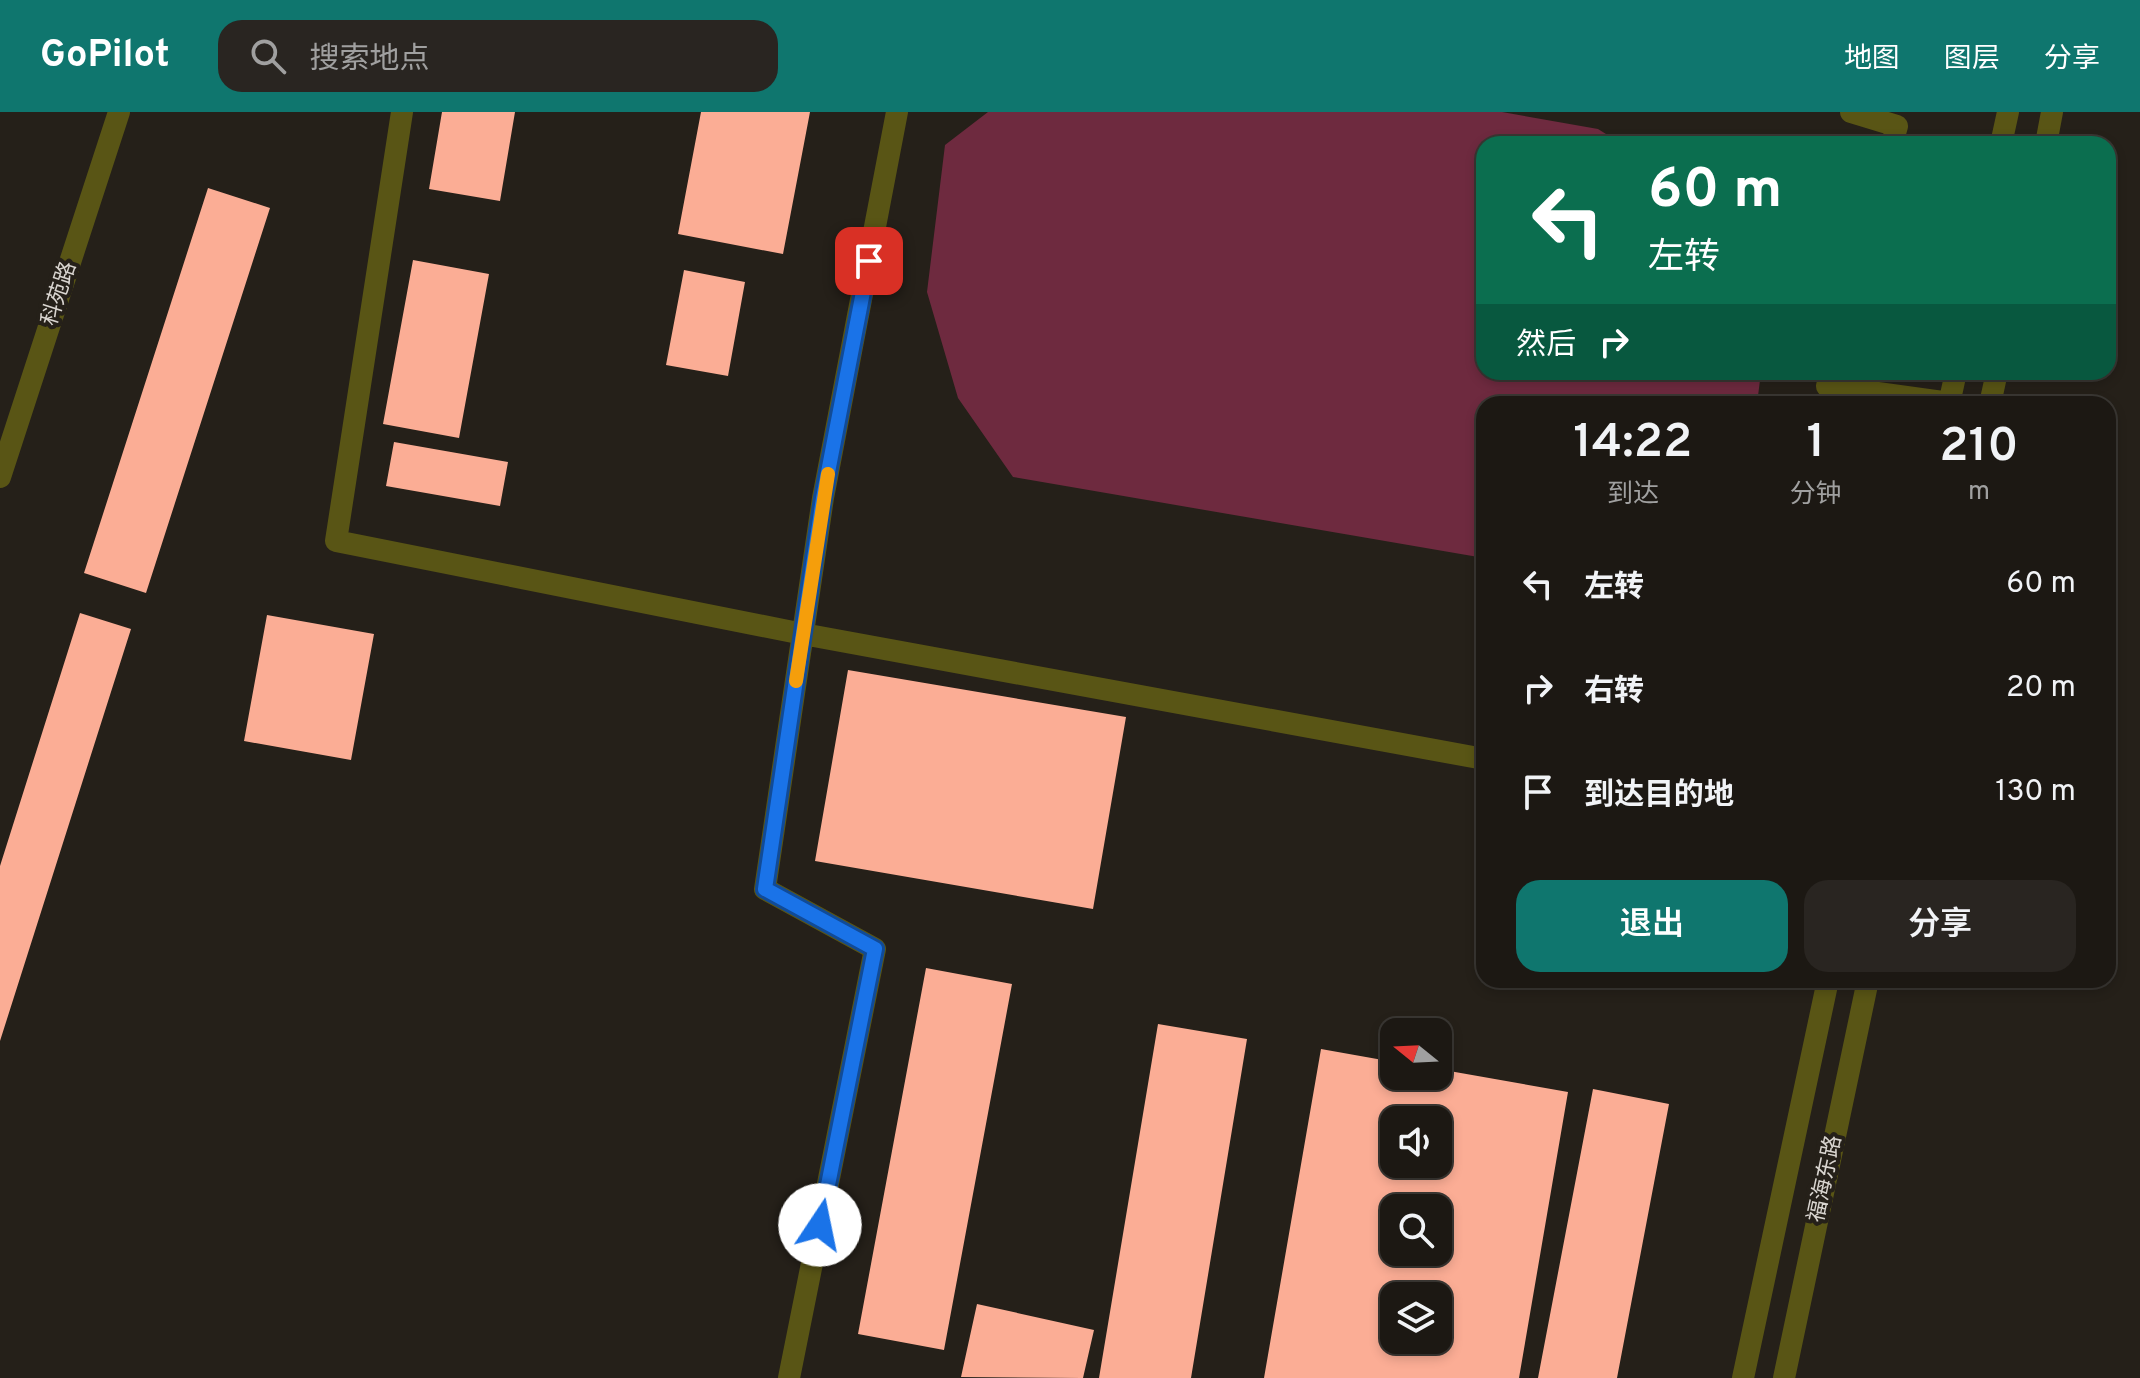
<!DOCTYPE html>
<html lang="zh">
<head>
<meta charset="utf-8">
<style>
  :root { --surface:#1c1813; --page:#292521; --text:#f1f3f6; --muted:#a0a0a0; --line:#3a3733; --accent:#0f766e }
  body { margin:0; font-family:Overpass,"Noto Sans SC",sans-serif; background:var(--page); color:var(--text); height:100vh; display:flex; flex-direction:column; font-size:30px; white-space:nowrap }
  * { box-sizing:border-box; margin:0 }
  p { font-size:26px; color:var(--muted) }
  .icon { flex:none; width:44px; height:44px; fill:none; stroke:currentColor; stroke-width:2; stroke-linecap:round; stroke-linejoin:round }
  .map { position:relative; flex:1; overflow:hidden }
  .sheet { position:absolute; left:1476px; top:284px; width:640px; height:592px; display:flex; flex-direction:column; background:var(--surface); border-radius:24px; box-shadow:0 4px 12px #0003,0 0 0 2px var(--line) }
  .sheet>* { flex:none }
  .guide { position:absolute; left:1476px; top:24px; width:640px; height:244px; border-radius:24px; box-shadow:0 4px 12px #0003,0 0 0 2px var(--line); background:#0b6e4f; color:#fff; overflow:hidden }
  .needle { width:52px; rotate:288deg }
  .controls { position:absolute; left:1380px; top:906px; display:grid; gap:16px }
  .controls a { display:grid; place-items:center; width:72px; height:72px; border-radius:16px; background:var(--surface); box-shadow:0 4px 12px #0003,0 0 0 2px var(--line); font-size:40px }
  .pin { position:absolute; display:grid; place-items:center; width:68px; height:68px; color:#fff; margin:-34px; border-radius:16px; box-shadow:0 4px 12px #0006 }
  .me { position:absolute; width:88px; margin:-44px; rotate:11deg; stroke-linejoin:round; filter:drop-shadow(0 0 6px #0008) }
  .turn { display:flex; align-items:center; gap:28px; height:168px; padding:0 40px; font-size:36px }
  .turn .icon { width:104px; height:104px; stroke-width:2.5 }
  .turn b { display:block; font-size:56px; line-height:68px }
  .then { display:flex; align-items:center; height:76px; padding:0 40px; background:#0003; gap:16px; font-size:30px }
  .eta { display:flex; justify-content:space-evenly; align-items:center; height:136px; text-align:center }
  .eta b { font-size:48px; font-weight:600; line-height:56px }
  .cta { display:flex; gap:16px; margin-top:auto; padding:16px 40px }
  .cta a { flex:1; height:92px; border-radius:24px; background:var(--accent); color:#fff; font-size:32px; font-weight:600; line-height:92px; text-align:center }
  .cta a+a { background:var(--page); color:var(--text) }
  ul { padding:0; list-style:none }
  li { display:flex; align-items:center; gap:24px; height:104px; padding:0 40px }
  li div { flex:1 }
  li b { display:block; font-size:30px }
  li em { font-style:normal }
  header { display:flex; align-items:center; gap:48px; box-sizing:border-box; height:112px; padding:0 40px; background:var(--accent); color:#fff }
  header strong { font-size:38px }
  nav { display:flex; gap:44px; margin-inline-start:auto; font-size:28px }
  .search { width:560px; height:72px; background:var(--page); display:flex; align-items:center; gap:20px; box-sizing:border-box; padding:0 28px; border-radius:24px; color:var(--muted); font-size:30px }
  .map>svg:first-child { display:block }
  .green { fill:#6e2a3f }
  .building { fill:#fbad95; fill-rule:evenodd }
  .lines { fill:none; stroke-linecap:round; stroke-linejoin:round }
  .minor { stroke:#595515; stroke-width:22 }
  .tertiary { stroke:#595515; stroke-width:22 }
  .route-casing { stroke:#114b97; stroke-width:20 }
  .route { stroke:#1a73e8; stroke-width:14 }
  .slow { stroke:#f59e0b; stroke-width:14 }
  .labels { text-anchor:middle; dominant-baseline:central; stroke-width:8; stroke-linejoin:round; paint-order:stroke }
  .street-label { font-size:22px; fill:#d9d5d0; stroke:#252019 }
</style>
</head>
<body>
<header>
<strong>GoPilot</strong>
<div class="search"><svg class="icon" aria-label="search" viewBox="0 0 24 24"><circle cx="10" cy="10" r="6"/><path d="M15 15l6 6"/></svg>搜索地点</div>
<nav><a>地图</a><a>图层</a><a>分享</a></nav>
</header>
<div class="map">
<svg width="2140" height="1266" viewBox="0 0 2140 1266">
  <rect width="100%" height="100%" fill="#252019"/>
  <path class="green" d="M988 0H1502L1598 17 1622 32H1484V260H1761L1757 292H1484V446L1013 365 958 286 927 180 945 33Z"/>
  <path class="building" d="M442 0H515L500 89 429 77Z
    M701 0H810L783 142 678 122Z
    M208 76 270 96 146 481 84 461Z
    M413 148 489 162 459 326 383 312Z
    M684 158 745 170 728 264 666 253Z
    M394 330 508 350 500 394 386 374Z
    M80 501 131 517 0 929V754Z
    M267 503 374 522 351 648 244 629Z
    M848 558 1126 605 1093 797 815 749Z
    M926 856 1012 872 944 1238 858 1222Z
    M1158 912 1247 927 1191 1266H1099Z
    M1321 937 1394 950V964H1438V957L1568 980 1519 1266H1264ZM1394 1008H1438V1052H1394ZM1394 1096H1438V1140H1394ZM1394 1184H1438V1228H1394Z
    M1593 977 1669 992 1617 1266H1538Z
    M977 1192 1094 1218 1083 1266 961 1265Z"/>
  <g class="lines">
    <path class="minor" d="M402 0 336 429 803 522 1484 647
      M1851 0 1897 14 1892 32
      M1827 274 1950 291
      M789 1266 875 837 765 777 823 386 897 0"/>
    <path class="tertiary" d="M2001 32 2008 0
      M2046 32 2052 0
      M1949 292 1956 260
      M1990 292 1997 260
      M0 365 119 0
      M1743 1266 1828 868
      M1784 1266 1868 868"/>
  </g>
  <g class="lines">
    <g class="route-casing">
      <path id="route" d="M820 1113 875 837 765 777 823 386 869 149"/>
    </g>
    <use href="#route" class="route"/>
    <path class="slow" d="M796 569 828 362"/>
  </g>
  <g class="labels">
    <g class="street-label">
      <text transform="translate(60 182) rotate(-72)">科苑路</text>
      <text transform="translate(1826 1067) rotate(-78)">福海东路</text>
    </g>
  </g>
</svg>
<div class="controls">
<a><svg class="needle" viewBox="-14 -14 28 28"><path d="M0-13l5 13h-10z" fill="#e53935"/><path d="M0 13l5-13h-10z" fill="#a0a0a0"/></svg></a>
<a><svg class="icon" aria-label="sound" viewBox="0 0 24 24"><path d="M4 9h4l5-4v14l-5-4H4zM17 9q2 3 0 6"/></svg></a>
<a><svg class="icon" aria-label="search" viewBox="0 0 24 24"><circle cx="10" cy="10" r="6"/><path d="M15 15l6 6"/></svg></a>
<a><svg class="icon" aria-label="layers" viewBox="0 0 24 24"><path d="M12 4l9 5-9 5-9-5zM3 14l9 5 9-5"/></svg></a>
</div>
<div class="pin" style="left:869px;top:149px;background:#d93025"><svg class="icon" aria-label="arrive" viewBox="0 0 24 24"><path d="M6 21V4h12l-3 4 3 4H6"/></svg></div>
<svg class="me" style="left:820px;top:1113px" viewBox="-20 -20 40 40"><circle r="19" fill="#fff"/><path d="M0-13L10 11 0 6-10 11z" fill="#1a73e8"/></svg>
<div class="guide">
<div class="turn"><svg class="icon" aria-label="left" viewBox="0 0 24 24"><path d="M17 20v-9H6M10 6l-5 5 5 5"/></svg><div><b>60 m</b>左转</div></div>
<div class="then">然后<svg class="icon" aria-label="right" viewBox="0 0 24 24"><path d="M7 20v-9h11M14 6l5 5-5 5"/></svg></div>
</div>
<section class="sheet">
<div class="eta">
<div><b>14:22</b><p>到达</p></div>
<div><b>1</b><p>分钟</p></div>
<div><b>210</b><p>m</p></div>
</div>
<ul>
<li><svg class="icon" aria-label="left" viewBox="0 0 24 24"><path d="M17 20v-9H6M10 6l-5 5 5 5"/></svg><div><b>左转</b></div><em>60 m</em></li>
<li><svg class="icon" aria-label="right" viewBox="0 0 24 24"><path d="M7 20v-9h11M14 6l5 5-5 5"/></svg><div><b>右转</b></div><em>20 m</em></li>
<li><svg class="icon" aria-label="arrive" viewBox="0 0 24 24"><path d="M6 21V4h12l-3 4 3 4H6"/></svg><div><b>到达目的地</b></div><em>130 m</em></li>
</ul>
<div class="cta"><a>退出</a><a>分享</a></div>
</section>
</div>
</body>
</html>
